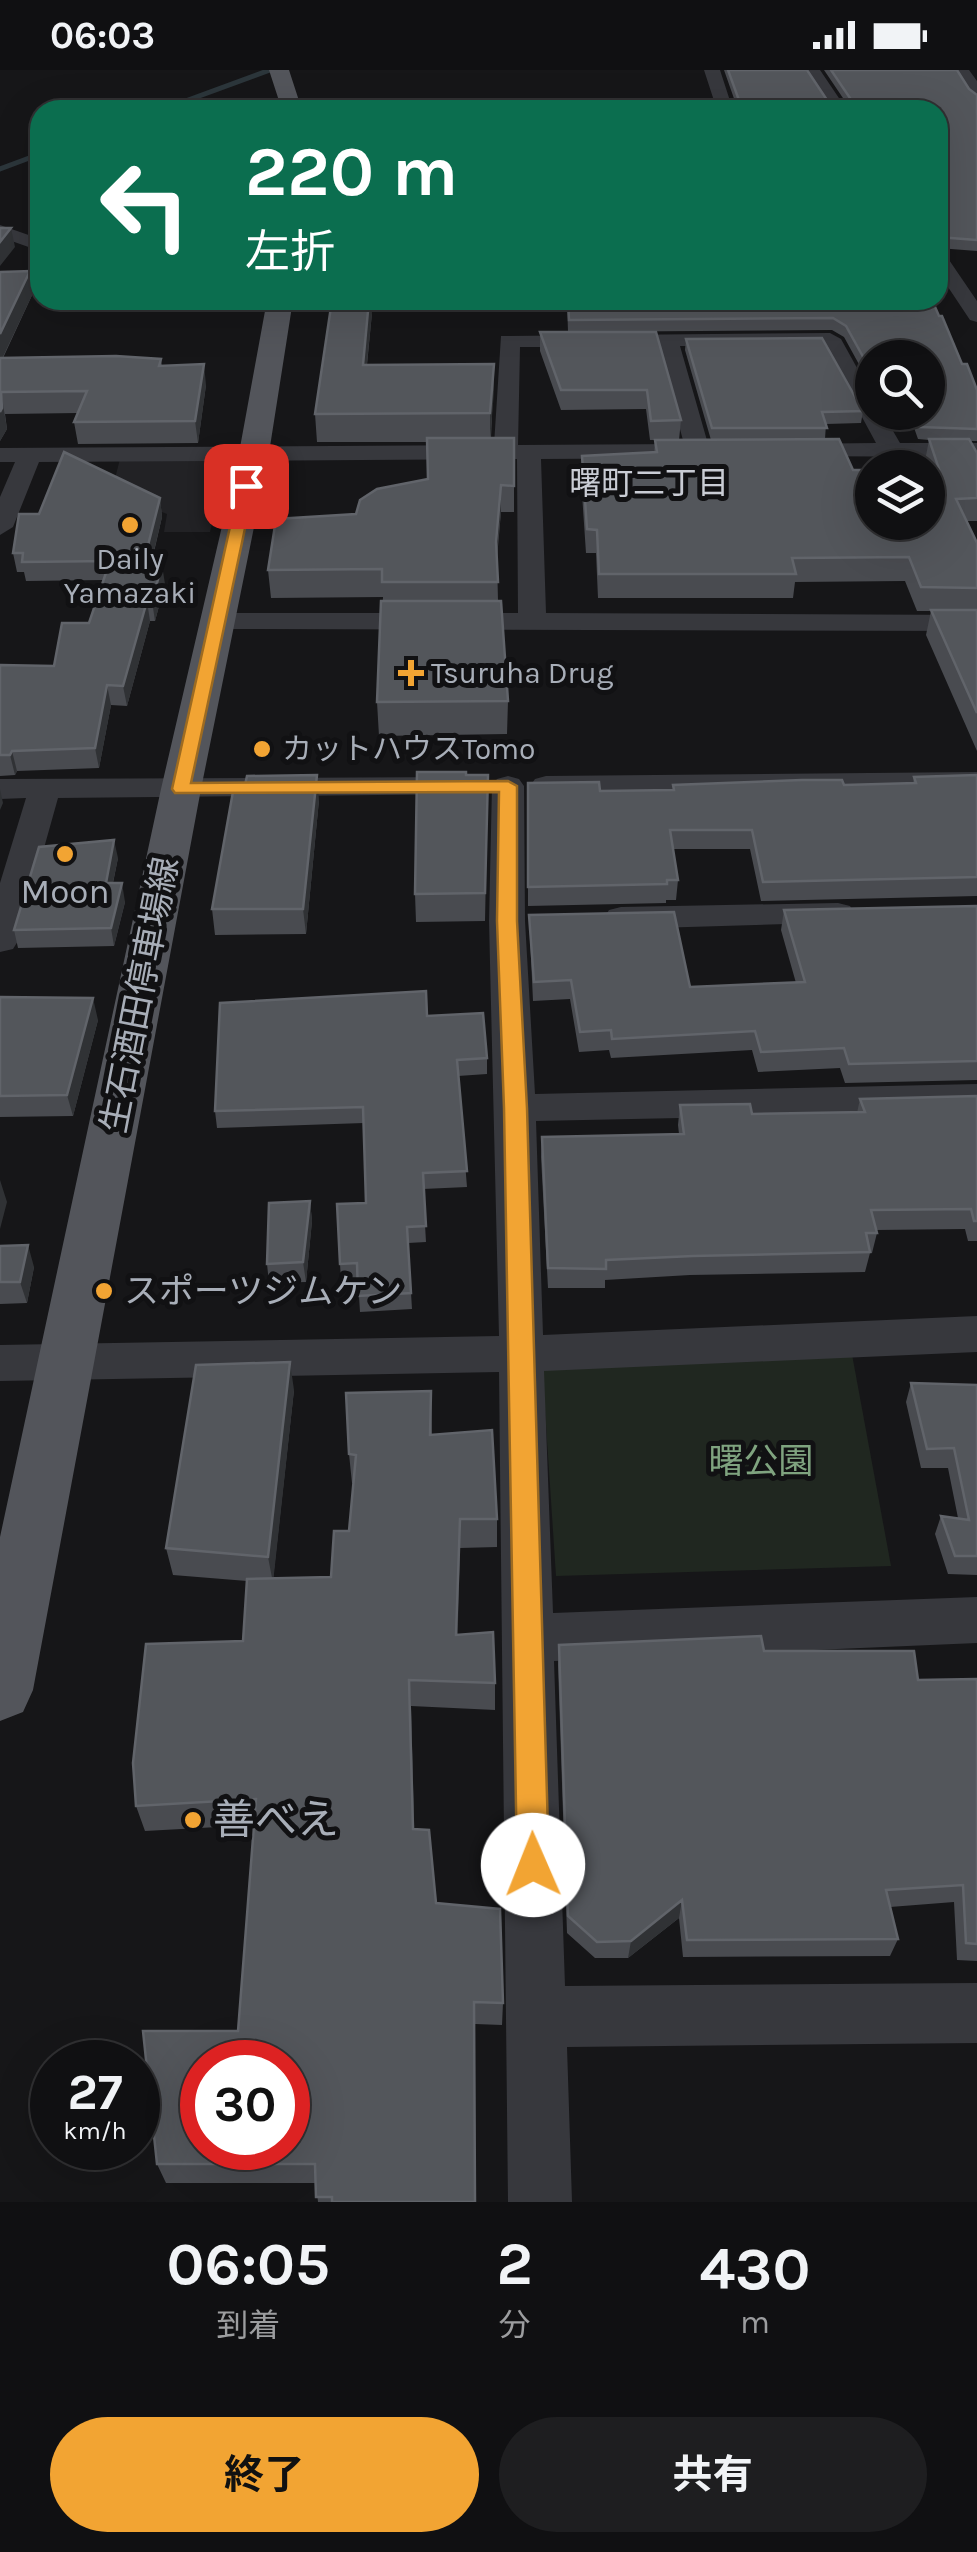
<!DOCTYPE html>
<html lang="ja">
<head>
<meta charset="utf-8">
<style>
  :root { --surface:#101012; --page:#1e1e20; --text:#f1f3f6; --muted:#9c9d9f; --line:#303032; --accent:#f2a433 }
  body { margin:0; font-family:Karla,"Noto Sans JP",sans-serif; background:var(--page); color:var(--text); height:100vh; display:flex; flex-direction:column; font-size:38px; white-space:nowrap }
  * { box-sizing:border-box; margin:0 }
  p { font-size:32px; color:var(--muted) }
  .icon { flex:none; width:55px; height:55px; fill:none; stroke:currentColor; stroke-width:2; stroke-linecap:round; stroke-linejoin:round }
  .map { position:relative; height:2132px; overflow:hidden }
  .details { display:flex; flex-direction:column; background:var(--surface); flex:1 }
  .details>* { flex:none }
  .top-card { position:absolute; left:30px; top:30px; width:918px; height:210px; border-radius:30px; box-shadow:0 10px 40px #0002,0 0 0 2px var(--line); background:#0b6e4f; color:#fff; overflow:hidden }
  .controls { position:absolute; left:855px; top:270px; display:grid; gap:20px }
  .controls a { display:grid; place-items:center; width:90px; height:90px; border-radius:50%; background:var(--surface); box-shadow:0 10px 40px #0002,0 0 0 2px var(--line); font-size:50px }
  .speed { position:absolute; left:30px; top:1970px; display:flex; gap:20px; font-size:50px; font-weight:700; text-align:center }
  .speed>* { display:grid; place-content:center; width:130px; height:130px; border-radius:50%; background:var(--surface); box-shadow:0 10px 40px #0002,0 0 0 2px var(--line); line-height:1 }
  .speed small { font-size:25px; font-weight:400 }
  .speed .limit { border:15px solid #d22; background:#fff; color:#111 }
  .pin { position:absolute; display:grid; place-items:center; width:85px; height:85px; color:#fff; margin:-42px; border-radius:20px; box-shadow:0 5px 15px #0006 }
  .me { position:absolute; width:110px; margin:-55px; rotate:359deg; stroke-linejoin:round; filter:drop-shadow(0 0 8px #0008) }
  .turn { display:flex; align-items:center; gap:35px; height:210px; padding:0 50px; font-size:45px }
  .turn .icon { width:130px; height:130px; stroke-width:2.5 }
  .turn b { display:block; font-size:70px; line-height:85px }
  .eta { display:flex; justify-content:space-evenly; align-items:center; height:170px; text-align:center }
  .eta b { font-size:60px; font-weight:700; line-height:70px }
  .button { display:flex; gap:20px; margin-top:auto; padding:20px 50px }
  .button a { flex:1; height:115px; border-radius:60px; background:var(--accent); color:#111; font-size:40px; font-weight:700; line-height:115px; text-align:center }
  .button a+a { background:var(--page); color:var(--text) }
  .status { display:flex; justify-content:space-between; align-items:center; height:70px; padding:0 50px; background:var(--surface); direction:ltr }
  .status svg { height:28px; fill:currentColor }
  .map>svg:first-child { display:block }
  .built { fill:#222225 }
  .green { fill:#202720 }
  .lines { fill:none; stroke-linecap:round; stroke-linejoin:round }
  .stream { stroke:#2c363b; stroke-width:5 }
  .minor { fill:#37383d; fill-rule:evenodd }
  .major { fill:#53555b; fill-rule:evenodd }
  .wall { fill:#494b50 }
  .shaded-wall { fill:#303235 }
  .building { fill:#53565b; stroke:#61646a; stroke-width:2.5; fill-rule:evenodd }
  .route { fill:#f2a433; stroke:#9d6b21; stroke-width:2.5 }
  .poi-dot { fill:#f2a433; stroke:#111113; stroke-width:4 }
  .labels { text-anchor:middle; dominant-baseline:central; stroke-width:10; stroke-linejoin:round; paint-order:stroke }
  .far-poi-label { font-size:30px; fill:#a8aeb8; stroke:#111113; text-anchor:start }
  .far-neighbourhood-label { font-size:32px; fill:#c9ccd4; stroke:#111113 }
  .poi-label { font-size:35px; fill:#a8aeb8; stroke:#111113 }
  .street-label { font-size:35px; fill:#a8aeb8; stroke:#111113 }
  .park-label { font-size:35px; fill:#7fa37f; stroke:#111113 }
  .near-poi-label { font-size:42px; fill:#a8aeb8; stroke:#111113; text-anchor:start }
</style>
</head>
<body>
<div class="status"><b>06:03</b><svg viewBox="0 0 49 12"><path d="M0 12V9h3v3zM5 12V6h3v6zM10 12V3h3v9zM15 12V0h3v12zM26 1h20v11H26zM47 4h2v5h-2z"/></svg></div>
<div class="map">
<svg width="977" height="2132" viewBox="0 0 977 2132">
  <rect width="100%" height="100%" fill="#161618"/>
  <path class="built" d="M229 388 210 462H164L167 444 144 435 108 436 120 389Z"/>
  <path class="green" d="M851 1279 891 1496 556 1506 542 1294Z"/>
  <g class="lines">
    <path class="stream" d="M161 40 270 0
      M0 99 40 84"/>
    <path class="minor" d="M704 0H720L733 40H717Z
      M804 0H820L847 40H831Z
      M953 0H969L977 11V27L971 25Z
      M0 155 40 169V181L0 167Z
      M938 182 945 184 977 231V252L970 250 938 202Z
      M0 204H40V216H0Z
      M830 263 841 269 872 325V342H882L900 373H977V387L782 386 779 381 782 376 791 374 876 373 823 275 680 276 708 374 720 381 708 388 541 389 546 543 977 545V561L218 559 204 551 218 543H518L517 389 39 392 13 457 0 465V427L15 392H0V378L494 375 501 266ZM520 277H658L684 374 518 375Z
      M977 702V722L546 726 535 723 530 716 535 709 546 706Z
      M508 706 519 709 524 716 525 851 535 1024 977 1014V1042L536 1051 543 1265 977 1246V1282L544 1301 553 1543 977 1527V1573L554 1591 565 1916 977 1913V1973L567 1977 572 2132H508L499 1302 0 1311V1275L499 1266 489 851 492 716 497 709Z
      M468 707 479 710 484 717 479 724 58 728 18 871 13 879 0 882V813L26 728 0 729V709Z
      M838 833 850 836 855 844 850 852 621 859 609 856 604 848 609 840 621 837Z"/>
    <path class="major" d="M269 0H289L302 40H282Z
      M267 230H293L269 383 201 719 33 1620 23 1642 0 1651V1467L161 719 239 383Z"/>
  </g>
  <path class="wall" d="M724 0H807L829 33 847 34 824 0H957L969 19 977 25V181L938 178V40H738Z
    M0 202 34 221 3 288 161 289 162 296 206 315 198 373 78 374 74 352 78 343 5 344 7 359 0 371Z
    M567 230 740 235 864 233V230H932L962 294 977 320V371H970L977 383V451H967L977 473V681L926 565 931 541H917L905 511 795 512 793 528H598L596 483H586L581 409 582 386 654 383 655 370H650L646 339 561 340 540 281V262H656L681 350 679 370H711L685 280 686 269 863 341 861 353 826 354 825 369 853 400 928 452V398L925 391 929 370 918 369 912 352H892L887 342H928L872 288V318L844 267 832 260 568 262Z
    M372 243 367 295 494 294 491 368H514V442H501L497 488 498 531 508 631 507 664 379 666 377 632 383 527 271 528 268 500 356 444 428 409 427 372H317L315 344Z
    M160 428 162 447 151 495 165 514 155 551H150L127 636 111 635 99 698 17 701 15 705 0 706V595L54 596 89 553 103 510 26 511 24 502H17L13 483 39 444Z
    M466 705H488L485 851 416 852 415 824Z
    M977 705V826L761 831 750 779H673L678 810 676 830H666V833L528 836V713L600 721 673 720V715H844L913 713 914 707Z
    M319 730 306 864 215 865 212 839Z
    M118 788 113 813 125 832 114 876 18 878 14 860Z
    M977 836V1010L845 1013 840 998 758 1002 752 980 611 988 609 980 579 982 570 929 533 931 529 845 690 917 796 913 781 860 784 840Z
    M0 927 98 950 73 1046 0 1047Z
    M427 946 487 988V1004L458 1006 467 1117 423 1119 426 1172 408 1173 412 1239 360 1242 358 1209 341 1210 340 1194 366 1133 364 1053 217 1058 215 1041Z
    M977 1026V1171H968L965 1159 876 1160 877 1163 872 1183H870L865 1202 690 1205 605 1210V1218H548L541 1087 542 1067 679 1064 678 1055 680 1035 752 1044 857 1043 860 1029Z
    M310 1131 312 1151 306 1212 269 1213 267 1194Z
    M0 1176 34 1197 27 1233 0 1234Z
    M911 1313 977 1315V1505L948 1504 935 1464 941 1446 958 1448 948 1398H921L906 1332Z
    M294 1320 273 1509 331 1507 349 1461 353 1413H352L349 1384 431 1321 432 1364 497 1449V1477L460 1478 457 1565 495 1613V1640L411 1636 414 1759 436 1833 503 1933 502 1955 475 1954V2132H318L316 2113H166L157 2094 238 1961 254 1755 145 1761 136 1736 243 1571 247 1511 173 1505 166 1478Z
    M559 1575 764 1581 918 1610 977 1609V1891L957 1890 954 1832 890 1837 898 1869 890 1886 683 1887 679 1848 628 1888H595L567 1863 558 1595Z"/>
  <path class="shaded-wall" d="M11 158 15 177 0 196V172Z
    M30 201 34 221 0 293V264Z
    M369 230H371L372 243 364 322 363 295Z
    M204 294 206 315 198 373 195 351Z
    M494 294V321L490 371V343Z
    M1 322 7 359 0 371V342Z
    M501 415V442L495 499 496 472Z
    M160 428 162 447 146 514 143 495Z
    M162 495 165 514 155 551 152 531Z
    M147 531 150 551 127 636 123 616Z
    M107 615 111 635 99 698 95 678Z
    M12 681 17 701 15 705 10 685Z
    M317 705 319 730 306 864 303 839Z
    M0 719 3 733 0 740Z
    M114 770 118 788 109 831 106 813Z
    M122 813 125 832 114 876 111 858Z
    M93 928 98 950 73 1046 67 1025Z
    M0 1110 7 1132 0 1159Z
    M310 1131 312 1151 306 1212 303 1192Z
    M28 1175 34 1197 27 1233 20 1212Z
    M290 1292 294 1320 273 1513 268 1487Z
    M460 1449V1478L457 1592 456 1565Z
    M409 1610 411 1636 415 1784 413 1759Z
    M682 1830 679 1848 628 1888 631 1871Z"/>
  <path class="building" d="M728 0H807L829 33 848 34 852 31 831 0H957L969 19 977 25V170L938 167V40H747L740 33Z
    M0 158H11L0 172Z
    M30 201 0 264V202Z
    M332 230H369L363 295 494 294 490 343 315 344Z
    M568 230H738L740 235 869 233 868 230H932L939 246H942L962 294H967L977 320V359L920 357 915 342H928V288H872V303L846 256 833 248 569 250Z
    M540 262H656L681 350 651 351 647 320H561Z
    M822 268 863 341 822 342 827 358H712L686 269Z
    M116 286 161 289 159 296 204 294 195 351 74 352 87 321 1 322 2 338 0 342V288Z
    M427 368H514V416L501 415 496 472 498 512H382V499L268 500 276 449 356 444 360 430 377 419 428 409Z
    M839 369 853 400H872V452H928V399H939L929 369H969L977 383V428L956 429 977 473V518L921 517 909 487 792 488 796 504H599L597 460 587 459 582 386 657 382 655 370Z
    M64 382 160 428 143 495H162L152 531H147L123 616 107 615 95 678 12 681 10 685H0V595L54 596 62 553H89L110 491 22 492 23 483H13L19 444H39Z
    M381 531H501L508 631 377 632Z
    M931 540H977V643Z
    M417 702H466V705H488L485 823 415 824Z
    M317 705 303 839H212L234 716 245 715 247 706Z
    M977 705V807L763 812 752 760H670L678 810H667V814L528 817V713L599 712 600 721 674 720 673 715 802 710H842L844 715 916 713 914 707Z
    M114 770 106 813H122L111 858 14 860 39 777Z
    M977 836V991L849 994 844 978 761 982 755 961 612 969 611 960 580 962 571 910 534 912 529 845 674 842 690 917 805 912 784 840Z
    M426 921 427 946 483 943 487 988 457 990 467 1101 423 1103 426 1156 407 1157 411 1223 358 1226 357 1193 340 1194 337 1134 366 1133 363 1037 215 1041 220 933Z
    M0 927 93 928 67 1025 0 1026Z
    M977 1026V1151H974L971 1139 871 1140 877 1163H866L870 1182 693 1186 606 1190V1199L548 1198 542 1067 684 1064 680 1035 750 1034 752 1044 865 1042 860 1029Z
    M310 1131 303 1192 267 1194 269 1133Z
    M28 1175 20 1212H0V1176Z
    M290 1292 268 1487 166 1478 196 1295Z
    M911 1313 977 1315V1486H955L941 1446 969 1450 954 1378 927 1379Z
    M431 1321 430 1365 492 1360 497 1449H460L456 1565 493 1562 495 1613 409 1610 413 1759 429 1760 436 1833 500 1839 503 1933 474 1932 475 2132H332V2127H316L315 2094H157L143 1961H238L256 1729 136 1736 133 1693 146 1574 243 1571 247 1509 331 1507 334 1461H349L356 1385 349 1384 346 1323ZM202 1992H288V2078H202Z
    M761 1566 764 1581H914L918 1610 977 1609V1874L966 1873 963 1815 886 1820 898 1869 687 1870 682 1830 631 1871 597 1872 568 1846 559 1575Z"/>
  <path class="route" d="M246 412 254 416 191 713 508 711 517 716V851L527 1038 549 1795 544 1807 533 1811 521 1807 517 1795 504 1038 497 851 499 722 175 723 172 719 239 416Z"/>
  <g class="poi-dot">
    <circle cx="130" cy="455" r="10"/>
    <path d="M406 588h10v10h10v10h-10v10h-10v-10h-10v-10h10z"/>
    <circle cx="262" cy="679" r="10"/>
    <circle cx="65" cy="784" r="10"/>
    <circle cx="104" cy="1221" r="10"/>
    <circle cx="193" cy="1750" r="10"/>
  </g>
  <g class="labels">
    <g class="far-poi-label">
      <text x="130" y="489" text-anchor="middle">Daily<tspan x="130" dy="34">Yamazaki</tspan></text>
      <text x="431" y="603">Tsuruha Drug</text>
      <text x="282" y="679">カットハウスTomo</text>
    </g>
    <g class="far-neighbourhood-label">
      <text x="649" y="413">曙町二丁目</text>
    </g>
    <g class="poi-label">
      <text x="65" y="821">Moon</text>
      <text x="124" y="1221" text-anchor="start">スポーツジムケン</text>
    </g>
    <g class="street-label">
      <text transform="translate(140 925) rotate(-79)">生石酒田停車場線</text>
    </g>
    <g class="park-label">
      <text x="761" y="1391">曙公園</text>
    </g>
    <g class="near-poi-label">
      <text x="213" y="1750">善べえ</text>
    </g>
  </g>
</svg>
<div class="controls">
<a><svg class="icon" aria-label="search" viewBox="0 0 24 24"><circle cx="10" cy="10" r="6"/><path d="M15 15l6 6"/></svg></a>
<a><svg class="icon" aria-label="layers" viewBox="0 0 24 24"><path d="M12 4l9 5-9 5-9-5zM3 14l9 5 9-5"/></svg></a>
</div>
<div class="speed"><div>27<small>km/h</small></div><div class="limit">30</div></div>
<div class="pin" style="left:246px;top:416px;background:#d93025"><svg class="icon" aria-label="arrive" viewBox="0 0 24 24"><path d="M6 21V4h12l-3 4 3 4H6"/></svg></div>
<svg class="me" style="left:533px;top:1795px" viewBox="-20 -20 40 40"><circle r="19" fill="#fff"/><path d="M0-13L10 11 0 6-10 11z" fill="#f2a433"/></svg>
<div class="top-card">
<div class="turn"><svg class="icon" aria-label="left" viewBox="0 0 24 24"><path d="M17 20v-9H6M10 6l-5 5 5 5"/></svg><div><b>220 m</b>左折</div></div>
</div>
</div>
<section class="details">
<div class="eta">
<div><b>06:05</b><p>到着</p></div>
<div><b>2</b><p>分</p></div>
<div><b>430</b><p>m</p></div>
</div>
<div class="button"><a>終了</a><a>共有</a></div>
</section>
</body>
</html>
